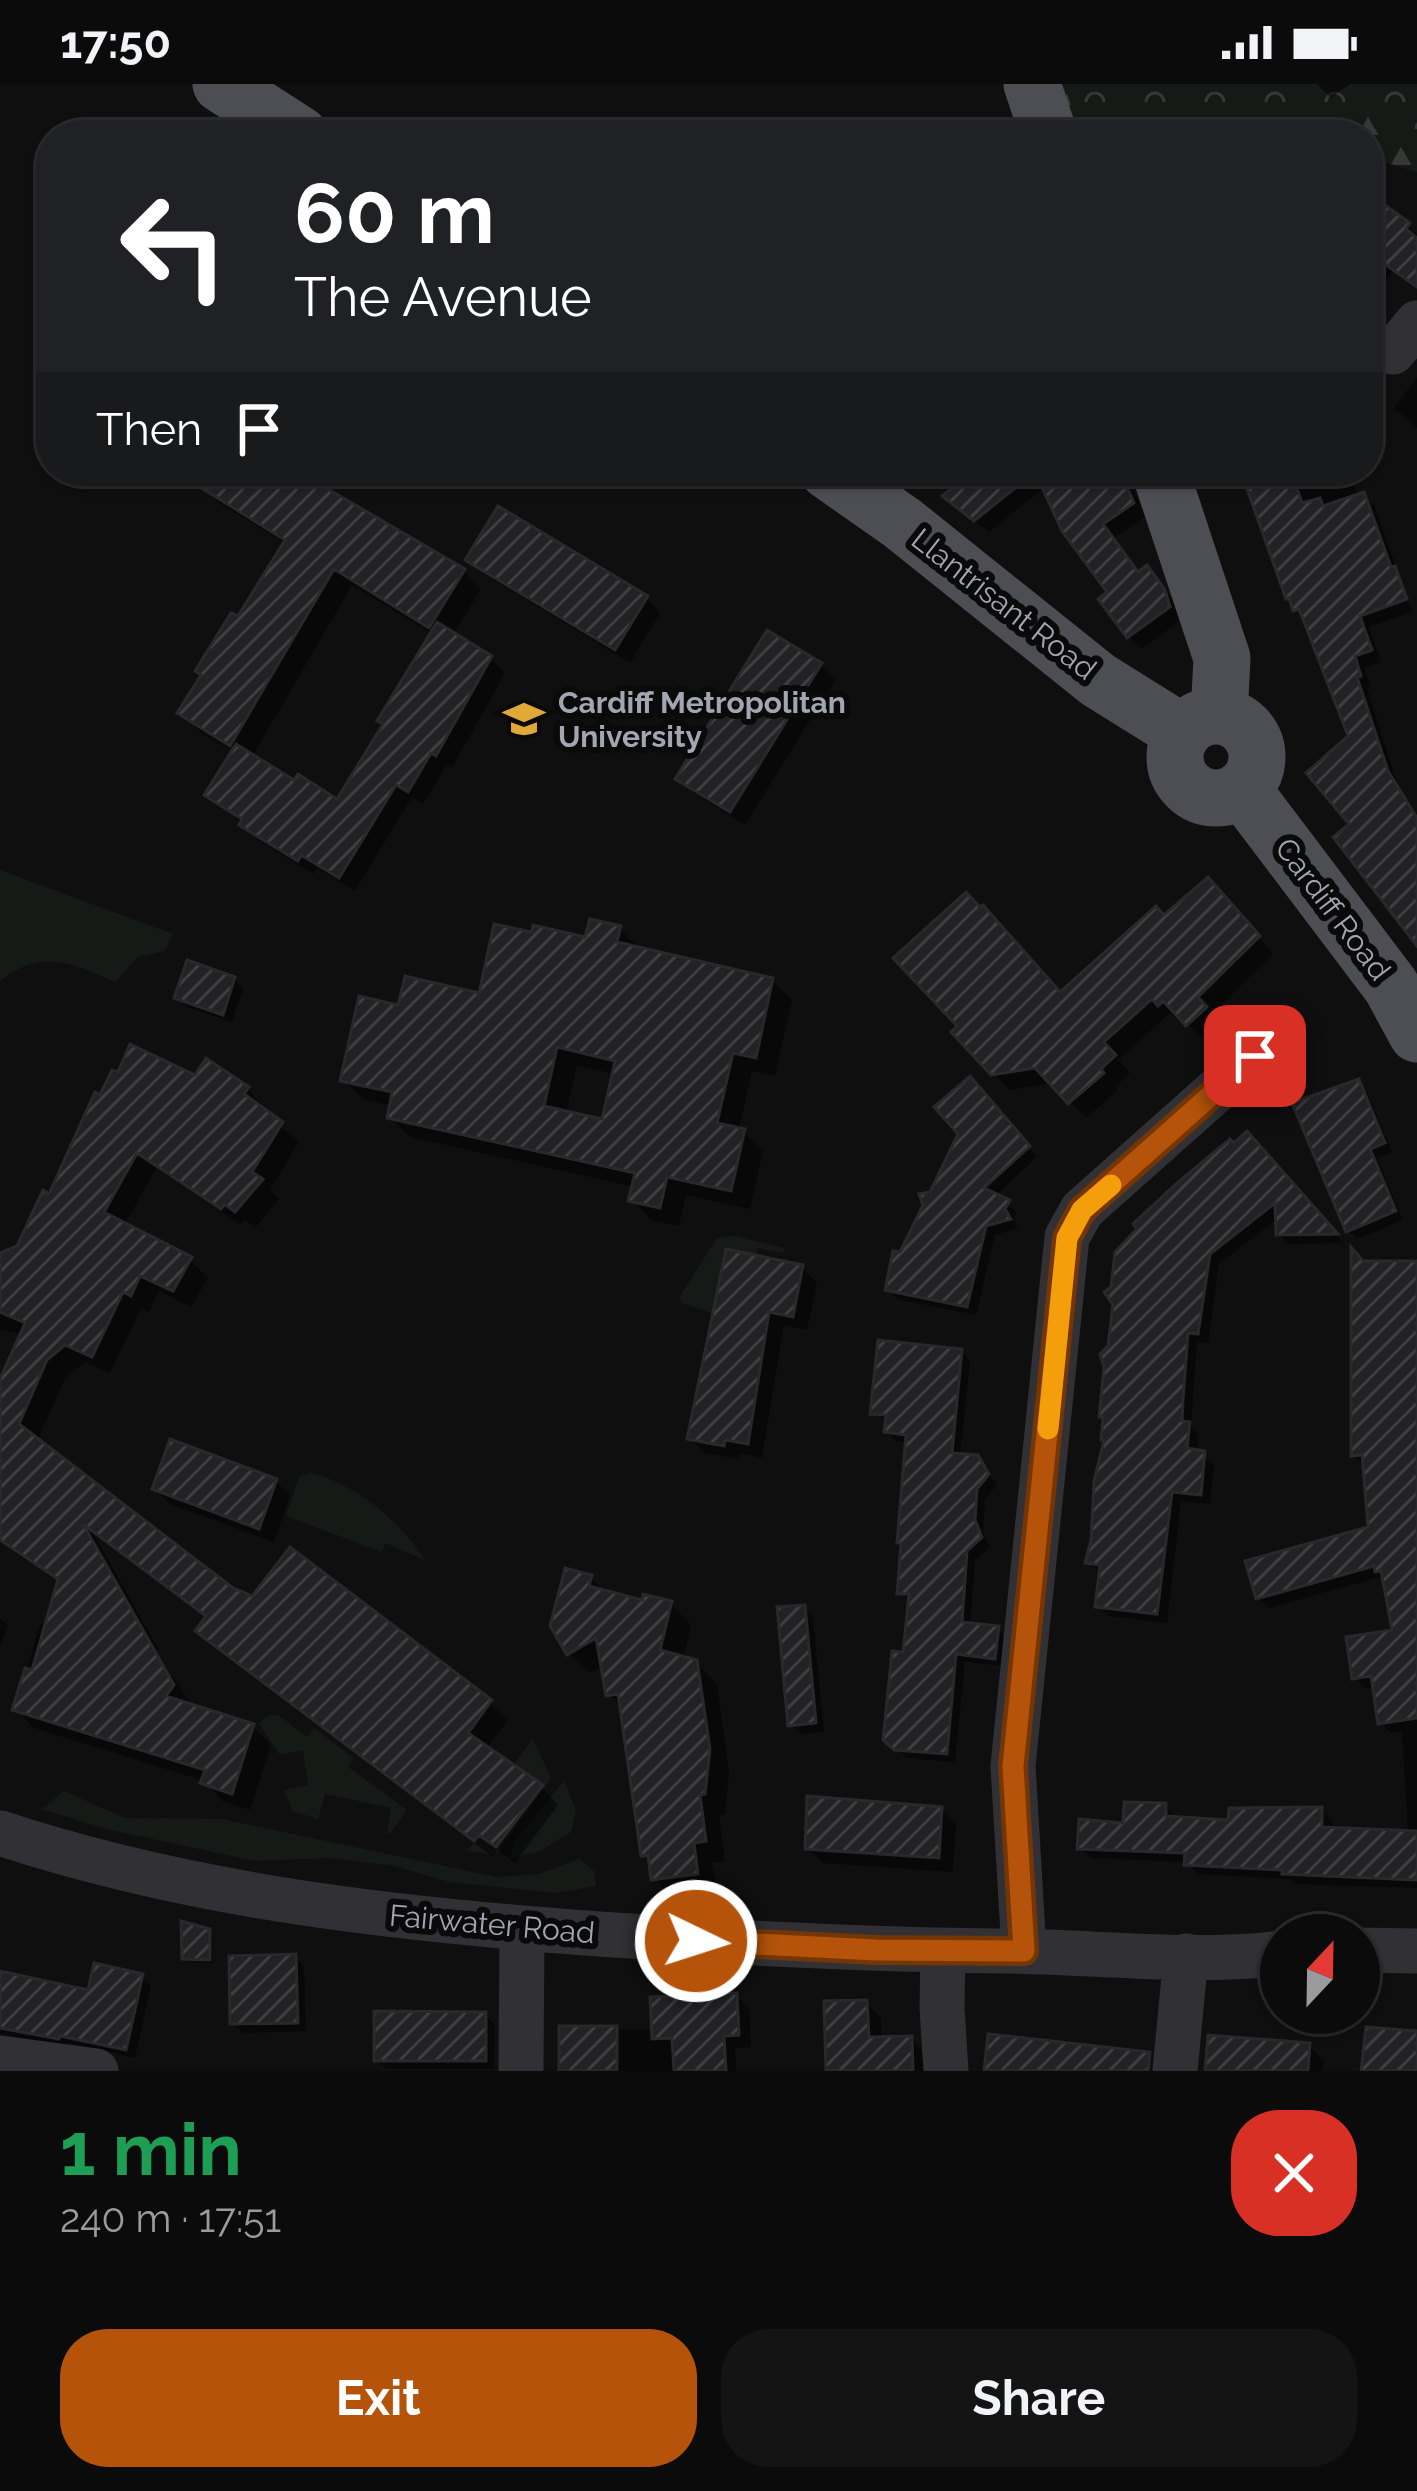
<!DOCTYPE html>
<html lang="en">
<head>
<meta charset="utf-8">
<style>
  :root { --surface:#0b0b0c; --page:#141415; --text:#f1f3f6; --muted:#9a9b9d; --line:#2b2b2d; --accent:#b45309 }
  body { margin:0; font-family:Raleway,sans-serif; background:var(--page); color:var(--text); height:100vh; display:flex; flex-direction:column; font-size:45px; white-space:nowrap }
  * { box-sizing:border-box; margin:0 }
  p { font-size:39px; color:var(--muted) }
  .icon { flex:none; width:66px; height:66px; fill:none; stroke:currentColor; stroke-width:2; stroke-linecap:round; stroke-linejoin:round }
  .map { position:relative; height:1987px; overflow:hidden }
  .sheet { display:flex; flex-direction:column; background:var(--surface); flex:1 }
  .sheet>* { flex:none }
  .guide { position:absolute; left:36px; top:36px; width:1347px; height:366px; border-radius:48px; box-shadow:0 3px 9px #0004,0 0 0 3px var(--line); background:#202124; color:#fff; overflow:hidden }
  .needle { width:78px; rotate:22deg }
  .tools { position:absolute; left:1260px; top:1830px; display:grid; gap:24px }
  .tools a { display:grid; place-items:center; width:120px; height:120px; border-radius:50%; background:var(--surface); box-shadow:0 3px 9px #0004,0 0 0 3px var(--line); font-size:60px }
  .pin { position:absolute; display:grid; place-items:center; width:102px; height:102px; color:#fff; margin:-51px; border-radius:24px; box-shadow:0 6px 18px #0006 }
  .me { position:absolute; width:132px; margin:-66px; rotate:94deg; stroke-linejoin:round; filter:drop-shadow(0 0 9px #0008) }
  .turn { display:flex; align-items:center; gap:42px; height:252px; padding:0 60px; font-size:54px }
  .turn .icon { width:156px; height:156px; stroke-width:2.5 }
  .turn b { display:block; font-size:84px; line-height:102px }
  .then { display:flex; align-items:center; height:114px; padding:0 60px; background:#0003; gap:24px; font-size:45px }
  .round { display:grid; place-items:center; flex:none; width:126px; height:126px; border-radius:48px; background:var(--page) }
  .head { display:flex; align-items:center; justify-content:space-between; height:204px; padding:0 60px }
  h1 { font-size:72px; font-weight:700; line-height:90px; color:#1e9e55 }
  .action { display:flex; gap:24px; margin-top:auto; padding:24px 60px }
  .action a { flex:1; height:138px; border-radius:48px; background:var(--accent); color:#fff; font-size:48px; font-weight:700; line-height:138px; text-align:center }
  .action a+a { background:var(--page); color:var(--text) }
  .status { display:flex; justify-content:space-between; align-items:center; height:84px; padding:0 60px; background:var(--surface); direction:ltr }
  .status svg { height:33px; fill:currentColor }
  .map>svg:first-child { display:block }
  .green { fill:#161a17 }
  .forest { fill:url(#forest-firs) }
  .park { fill:url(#park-crowns) }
  .shadow { fill:#0007; fill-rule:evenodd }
  .building { fill:url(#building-hatch); stroke:#29292c; stroke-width:3; fill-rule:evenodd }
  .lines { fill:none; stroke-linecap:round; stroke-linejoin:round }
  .minor { stroke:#313135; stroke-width:45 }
  .major { stroke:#4d4e54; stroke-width:57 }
  .route-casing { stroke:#753606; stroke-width:30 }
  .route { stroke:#b45309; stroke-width:21 }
  .slow { stroke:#f59e0b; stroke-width:21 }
  .labels { text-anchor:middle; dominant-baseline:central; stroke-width:12; stroke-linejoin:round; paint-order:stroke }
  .street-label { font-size:30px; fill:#a1a6b0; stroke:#0a0a0b }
  .poi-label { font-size:30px; font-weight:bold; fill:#a1a6b0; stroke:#0a0a0b; text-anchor:start }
</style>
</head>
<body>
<div class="status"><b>17:50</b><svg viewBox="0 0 49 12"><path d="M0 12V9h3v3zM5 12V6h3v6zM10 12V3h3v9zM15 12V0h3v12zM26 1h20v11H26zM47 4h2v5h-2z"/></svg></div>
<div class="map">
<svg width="1417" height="1987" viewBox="0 0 1417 1987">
  <defs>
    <pattern id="forest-firs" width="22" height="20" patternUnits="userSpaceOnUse" patternTransform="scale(3)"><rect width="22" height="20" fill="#161a17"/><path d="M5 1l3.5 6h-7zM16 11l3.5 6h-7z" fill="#353836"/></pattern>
    <pattern id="park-crowns" width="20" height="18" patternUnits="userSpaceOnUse" patternTransform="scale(3)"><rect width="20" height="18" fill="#161a17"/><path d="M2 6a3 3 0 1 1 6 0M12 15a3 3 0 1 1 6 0" fill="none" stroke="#353836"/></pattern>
    <pattern id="building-hatch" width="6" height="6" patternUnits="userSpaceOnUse" patternTransform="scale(3)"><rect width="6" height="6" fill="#222224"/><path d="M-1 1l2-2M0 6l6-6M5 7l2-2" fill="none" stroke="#3f3f41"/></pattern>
  </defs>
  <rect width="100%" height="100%" fill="#0f0f10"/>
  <path class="green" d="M0 786 173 850 164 867 138 873 115 898C70 878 42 864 0 897Z
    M734 1152 784 1164 783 1169 758 1164 756 1172 726 1166 712 1229 681 1219 680 1212 717 1154Z
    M310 1389C354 1398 402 1439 425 1476L385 1459 382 1468 286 1432 299 1393Z
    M278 1631 307 1653 314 1644 354 1674 348 1683 407 1726 391 1749H387L391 1724 325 1710 318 1735 293 1727 284 1706 308 1701 303 1667 279 1670 259 1640 267 1632Z
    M533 1655 551 1694 496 1771 467 1767 479 1751 497 1763 542 1702 514 1680Z
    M564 1696 576 1727 571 1748 536 1769 511 1774 513 1760Z
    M64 1707 125 1734 222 1735 497 1793 539 1790 579 1775 594 1787 596 1802 556 1809 449 1798 395 1782 330 1774 255 1777 106 1745 42 1725Z"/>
  <path class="forest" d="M1064 0H1417V88L1368 73V51H1058L1054 26Z"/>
  <path class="park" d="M1064 0H1417V66L1369 22 1339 51H1081Z"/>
  <path class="shadow" d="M1317 0H1350L1331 14Z
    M1368 131 1408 142 1417 151V203L1393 186 1383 201 1368 190Z
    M1416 294 1417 295V344L1394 324Z
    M181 387H295L463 487 481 505 453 551 490 574 505 589 452 684 447 681 423 720 412 713 355 807 317 784 313 790 257 755 243 739 208 711 234 668 199 647 181 629 286 460 221 420ZM352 501 433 550 386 641 338 719 295 700 252 673Z
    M984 387H1126L1145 433 1114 454 1140 490 1159 498 1177 522 1181 536 1142 565 1129 552 1111 509 1045 403 989 448 959 424Z
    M1246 387H1350L1358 413 1363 411 1375 423 1412 528 1369 543 1381 578 1364 584 1371 603 1367 604 1398 702 1417 732V852L1353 741 1351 653 1306 536 1288 514Z
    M469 475 646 514 660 529 630 579 484 490Z
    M820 581 835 596 745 741 694 709 679 694Z
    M1224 813 1273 870 1211 931 1220 941 1204 956 1180 931 1176 935 1170 929 1118 976 1130 989 1115 1003 1118 1006 1086 1034 1053 999 1010 1006 993 989 1061 911 1164 834Z
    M619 844 639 864 772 897 792 916 775 992 752 987 739 1044 763 1067 750 1125 686 1111 679 1142 651 1136 632 1116 635 1103 410 1053 390 1033 392 1022 363 1015 343 996 400 925 481 912 588 856ZM577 981 615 990 604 1038 566 1030Z
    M234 895 243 905 232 938 187 923 177 913Z
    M196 995 247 1005 265 1023 262 1027 299 1058 270 1106 279 1115 255 1144 245 1136 241 1141 156 1084 124 1142 190 1176 208 1194 191 1223 159 1207 149 1228 141 1224 110 1289 85 1278 65 1294 37 1357 231 1507 254 1516 290 1467 490 1619 508 1636 486 1665 541 1703 558 1721 515 1779 498 1766 493 1773 217 1565 199 1547 208 1534 93 1449 160 1568 74 1508 39 1446 29 1478 0 1458V1302L23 1250 0 1246V1181L19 1164 50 1115Z
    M1358 999 1367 1008 1392 1068 1377 1074 1403 1136 1357 1155 1348 1146Z
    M979 1006 1037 1073 995 1112 1017 1128 1013 1136 1018 1144 995 1151 976 1231 898 1215 888 1205Z
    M1257 1062 1344 1159 1289 1160 1279 1150 1278 1134 1219 1180 1208 1259 1197 1258 1192 1327V1344L1199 1351 1197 1369 1214 1381 1210 1420 1181 1417 1167 1539 1109 1532 1098 1522 1102 1489 1088 1478 1094 1456 1097 1397Z
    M728 1169 802 1184 817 1199 807 1246 784 1241 762 1374 739 1369 738 1375 705 1369 690 1354Z
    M1363 1180H1417V1804L1295 1800 1290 1795 1198 1790 1187 1778 1091 1774 1080 1764 1165 1722 1175 1733 1231 1739 1321 1726 1332 1736 1331 1746 1408 1749 1402 1647 1391 1649 1381 1639 1375 1603 1365 1604 1355 1594 1395 1548 1383 1492 1269 1524 1258 1514 1371 1445 1366 1383 1354 1371Z
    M961 1267 970 1277 960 1373 977 1374 997 1401 985 1415 983 1448 990 1463 975 1476 970 1542 998 1545 1007 1555 1004 1582 965 1578 955 1678 907 1674 886 1655 906 1571 911 1519 900 1508 908 1358 896 1357 887 1347 888 1339 874 1329Z
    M276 1397 290 1412 274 1458 170 1420 155 1405Z
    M590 1493 607 1510 644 1520H671L691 1541 683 1575 696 1579 717 1600 729 1688 725 1730 719 1731 725 1777 712 1779 717 1810 675 1815 654 1795 652 1779 644 1771 624 1625 609 1611 604 1581 590 1589 569 1569Z
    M804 1524 813 1533 824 1648 801 1650 791 1641Z
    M0 1534 8 1541 0 1564Z
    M40 1540 159 1579 178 1599 191 1621 253 1643 271 1661 250 1726 222 1717 205 1697 34 1644 16 1625Z
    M941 1726 956 1741 953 1788 823 1779 808 1764Z
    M209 1848 213 1852V1879L189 1878 185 1874Z
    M295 1873 304 1883 306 1947 243 1949 233 1939Z
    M0 1890 90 1910 142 1893 151 1902 135 1974 69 1959 68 1963 0 1950Z
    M736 1912 749 1925 751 1963 735 1964 736 1987H562V1945L655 1946Z
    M866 1919 881 1934 882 1956 911 1955 926 1970V1987H829Z
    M485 1931 495 1940 494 1985H386L377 1975Z
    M1309 1962 1324 1977 1323 1987H1208Z"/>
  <path class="building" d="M1368 109 1410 139 1406 145 1417 154V203L1368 168Z
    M174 387H297L465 485 429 544 334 485 230 662 177 629 201 591 195 587 231 529 238 532 285 456Z
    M974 387H1120L1134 419 1103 440 1138 488 1147 481 1165 506 1170 523 1127 554 1098 515 1107 508 1062 447 1035 388 974 437 942 412Z
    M1245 387H1291L1302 419 1320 414 1323 422 1364 408 1391 483 1395 482 1407 515 1360 532 1372 566 1355 572 1361 592 1357 593 1388 687 1417 734V862L1333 753 1349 740 1306 689 1348 652 1299 525 1293 527 1289 514 1286 515 1245 399 1249 398Z
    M498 422 648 512 615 566 465 476Z
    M437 538 492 572 436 672 431 669 408 708 396 701 339 794 301 771 298 777 239 741 242 735 204 711 236 660 294 696 298 690 337 715 383 640 377 637Z
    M767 546 822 579 730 728 675 695Z
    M1208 793 1260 852 1198 913 1207 923 1186 942 1163 917 1158 922 1152 915 1104 958 1116 971 1101 985 1104 989 1068 1020 1035 984 991 991 951 948 957 942 893 874 966 808 980 823 983 821 1060 908 1156 822 1164 831Z
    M590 835 621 842 617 858 773 894 756 974 733 969 717 1039 745 1045 731 1107 667 1093 660 1124 628 1117 635 1089 387 1034 392 1008 340 997 359 912 398 921 405 892 479 909 494 840 532 848 533 841 585 853ZM557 963 615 977 602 1035 544 1022Z
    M187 876 235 893 223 931 174 914Z
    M130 960 195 991 206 974 249 1003 244 1010 283 1038 252 1088 263 1095 235 1128 225 1120 221 1125 137 1069 104 1128 192 1173 173 1207 140 1192 131 1212 123 1208 92 1273 65 1261 47 1276 19 1340 233 1504 252 1512 290 1463 492 1616 468 1649 543 1701 496 1763 479 1751 474 1757 195 1547 206 1532 83 1440 174 1601 166 1612 254 1640 232 1710 200 1699 205 1686 12 1626 25 1584 32 1586 58 1495 0 1456V1295L25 1239 0 1228V1169L17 1162 43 1106 49 1110 95 1008 100 1011 112 986 118 988Z
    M970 992 1030 1062 984 1104 1010 1116 1005 1125 1011 1135 986 1142 967 1223 885 1206 893 1167 900 1168 923 1121 919 1110 930 1108 958 1050 934 1023Z
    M1359 995 1385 1059 1370 1065 1396 1127 1346 1148 1292 1019Z
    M1247 1047 1338 1150 1276 1151 1275 1119 1210 1170 1198 1250 1188 1249 1183 1315 1182 1337 1190 1338 1187 1364 1205 1367 1201 1411 1172 1408 1157 1530 1095 1523 1100 1481 1085 1479 1091 1456 1094 1397 1104 1356H1101L1103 1333H1099L1104 1283 1100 1270 1108 1262 1113 1221 1104 1208 1111 1203 1115 1168 1137 1145 1133 1140 1176 1100 1230 1055 1234 1059Z
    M1351 1163 1363 1177H1417V1634L1378 1640 1371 1592 1352 1595 1346 1553 1392 1546 1381 1487 1375 1488 1374 1482 1256 1515 1245 1477 1368 1443 1362 1371 1351 1372Z
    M726 1165 803 1181 793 1233 769 1228 748 1360 725 1356 724 1362 687 1355Z
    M878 1256 962 1265 952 1369 978 1371 989 1390 977 1405 975 1436 982 1453 967 1467 962 1538 999 1542 995 1575 956 1570 947 1670 894 1666 883 1656 892 1567 903 1568 909 1510H897L901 1459H897L906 1351 884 1348 886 1331 870 1330Z
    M170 1355 277 1395 259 1445 152 1405Z
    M565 1484 592 1491 589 1502 642 1516 643 1510 672 1517 660 1566 697 1576 710 1665 705 1710 700 1711 706 1757 694 1759 698 1790 651 1796 648 1771 641 1772 618 1610 606 1612 596 1554 567 1571 550 1542Z
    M805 1521 816 1639 788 1642 777 1523Z
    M807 1712 942 1723 939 1774 805 1765Z
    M1124 1718 1166 1719V1732L1228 1736 1229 1724 1322 1723V1743L1417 1747V1796L1282 1790V1786L1184 1781 1185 1769 1077 1765 1079 1735 1123 1739Z
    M181 1837 210 1845V1876L182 1875Z
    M296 1870 298 1939 230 1940 229 1872Z
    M94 1879 143 1890 126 1966 60 1952 59 1955 0 1944V1887L88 1906Z
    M737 1909 739 1951 724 1952 726 1987H674L672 1954 652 1955 650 1913Z
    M867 1916 869 1953 912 1952 913 1987H826L824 1917Z
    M374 1927 486 1928V1977H374Z
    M559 1942H617V1987H559Z
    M1366 1943 1417 1947V1987H1361Z
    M988 1950 1150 1968 1148 1987H984Z
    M1208 1951 1310 1959 1308 1987H1205Z"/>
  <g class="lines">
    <path class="minor" d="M1393 268 1417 239
      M0 1749C195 1813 395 1835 599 1850 736 1859 871 1866 1008 1867 1099 1868 1191 1880 1281 1869
      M1359 1866 1417 1867
      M943 1867 942 1924 946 1987
      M1024 1867 1013 1682 1067 1153 1082 1126 1255 972
      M0 1974 96 1987
      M521 1987 522 1844
      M1175 1987 1186 1872"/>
    <path class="major" d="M221 0 300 51
      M1032 0 1049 51
      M828 387 902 439 1098 596 1183 649
      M1160 387 1222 574 1219 632
      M1175 673a41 41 0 1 1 82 0a41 41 0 1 1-82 0Z
      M1242 705 1391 902 1417 950"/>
  </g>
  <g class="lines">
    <g class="route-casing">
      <path id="route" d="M696 1857 876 1866 1024 1867 1013 1682 1067 1154 1082 1126 1255 972"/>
    </g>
    <use href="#route" class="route"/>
    <path class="slow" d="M1048 1345 1067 1154 1082 1126 1111 1101"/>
  </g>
  <defs>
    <g id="university-bare" transform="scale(3.24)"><path d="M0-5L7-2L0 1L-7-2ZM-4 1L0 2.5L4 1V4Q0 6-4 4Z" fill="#e0a938" stroke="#0a0a0b" stroke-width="2.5" paint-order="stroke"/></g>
  </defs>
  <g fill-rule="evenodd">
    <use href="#university-bare" x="524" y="635"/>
  </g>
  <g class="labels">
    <g class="street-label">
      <text transform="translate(1004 520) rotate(38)">Llantrisant Road</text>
      <text transform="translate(1333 825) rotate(53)">Cardiff Road</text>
      <text transform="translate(492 1840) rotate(5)">Fairwater Road</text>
    </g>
    <g class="poi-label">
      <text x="558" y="618">Cardiff Metropolitan<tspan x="558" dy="34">University</tspan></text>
    </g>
  </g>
</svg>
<div class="tools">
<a><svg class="needle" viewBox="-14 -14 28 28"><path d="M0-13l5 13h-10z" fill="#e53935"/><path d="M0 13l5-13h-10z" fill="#9a9b9d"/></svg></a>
</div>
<div class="pin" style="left:1255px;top:972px;background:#d93025"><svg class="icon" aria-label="arrive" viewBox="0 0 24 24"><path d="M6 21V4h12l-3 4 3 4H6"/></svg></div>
<svg class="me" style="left:696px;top:1857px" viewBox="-20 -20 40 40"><circle r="17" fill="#b45309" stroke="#fff" stroke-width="3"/><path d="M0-11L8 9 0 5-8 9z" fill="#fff"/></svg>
<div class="guide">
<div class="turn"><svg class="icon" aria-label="left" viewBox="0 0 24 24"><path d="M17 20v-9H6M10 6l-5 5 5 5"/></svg><div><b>60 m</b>The Avenue</div></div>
<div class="then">Then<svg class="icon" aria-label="arrive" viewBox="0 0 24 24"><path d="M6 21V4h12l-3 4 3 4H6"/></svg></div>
</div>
</div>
<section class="sheet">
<div class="head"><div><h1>1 min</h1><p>240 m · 17:51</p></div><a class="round" style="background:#d93025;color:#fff"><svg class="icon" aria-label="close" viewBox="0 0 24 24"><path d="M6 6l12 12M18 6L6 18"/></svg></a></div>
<div class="action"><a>Exit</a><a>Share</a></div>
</section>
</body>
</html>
